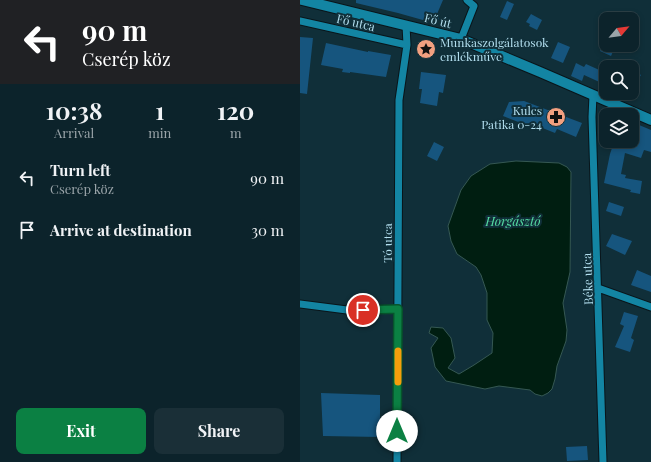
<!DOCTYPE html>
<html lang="en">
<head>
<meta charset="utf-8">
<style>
  :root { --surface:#0c232b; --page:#1a2f37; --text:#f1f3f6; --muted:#9aa4a9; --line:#2c4047; --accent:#0b8043 }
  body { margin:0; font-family:"Playfair Display",serif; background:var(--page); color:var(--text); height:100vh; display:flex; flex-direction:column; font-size:15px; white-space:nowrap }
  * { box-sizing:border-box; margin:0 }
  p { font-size:13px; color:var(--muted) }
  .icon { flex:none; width:22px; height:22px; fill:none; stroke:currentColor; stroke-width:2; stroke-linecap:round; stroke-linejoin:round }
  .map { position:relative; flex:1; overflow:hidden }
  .details { display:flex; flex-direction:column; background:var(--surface); width:300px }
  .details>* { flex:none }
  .guide { background:#202124; color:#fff; overflow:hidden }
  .needle { width:26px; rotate:61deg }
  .fabs { position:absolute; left:299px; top:12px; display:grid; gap:8px }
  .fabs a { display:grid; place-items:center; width:40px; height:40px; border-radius:8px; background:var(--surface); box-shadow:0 2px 6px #0003,0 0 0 1px var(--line); font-size:20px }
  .pin { position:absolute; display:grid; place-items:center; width:34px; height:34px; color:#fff; margin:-17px; border:2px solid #fff; border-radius:50%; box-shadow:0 1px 4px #0007 }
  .me { position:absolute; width:44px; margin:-22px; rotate:0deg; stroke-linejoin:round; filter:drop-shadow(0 0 3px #0008) }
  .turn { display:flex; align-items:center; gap:14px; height:84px; padding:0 16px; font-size:18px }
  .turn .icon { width:52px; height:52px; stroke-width:2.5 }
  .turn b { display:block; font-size:28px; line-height:34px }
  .eta { display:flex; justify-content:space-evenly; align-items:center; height:68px; text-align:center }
  .eta b { font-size:24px; font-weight:700; line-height:28px }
  .button { display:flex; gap:8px; margin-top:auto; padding:8px 16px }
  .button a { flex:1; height:46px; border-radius:8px; background:var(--accent); color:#fff; font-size:16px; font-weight:700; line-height:46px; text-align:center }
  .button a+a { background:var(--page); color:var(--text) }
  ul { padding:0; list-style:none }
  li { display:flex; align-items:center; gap:12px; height:52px; padding:0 16px }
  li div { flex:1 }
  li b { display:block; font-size:15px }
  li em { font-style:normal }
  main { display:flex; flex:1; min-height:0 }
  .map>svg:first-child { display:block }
  .water { fill:#001e11; stroke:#355853 }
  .building { fill:#16557e }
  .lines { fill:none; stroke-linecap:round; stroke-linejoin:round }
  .minor-casing { stroke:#09151a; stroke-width:9 }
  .secondary-casing { stroke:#09151a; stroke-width:12 }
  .minor { stroke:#1385a3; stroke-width:7 }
  .secondary { stroke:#1385a3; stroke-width:10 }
  .route-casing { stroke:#07532c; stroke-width:10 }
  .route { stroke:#0b8043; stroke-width:7 }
  .slow { stroke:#f59e0b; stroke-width:7 }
  .labels { text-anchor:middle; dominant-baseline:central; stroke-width:4; stroke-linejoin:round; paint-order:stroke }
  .street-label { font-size:12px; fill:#b2deee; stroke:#102f39 }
  .poi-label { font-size:12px; fill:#b2deee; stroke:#102f39; text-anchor:start }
  .water-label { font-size:13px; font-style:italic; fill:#55dba2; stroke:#102f39 }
</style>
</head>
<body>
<main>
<section class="details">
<div class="guide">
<div class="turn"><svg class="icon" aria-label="left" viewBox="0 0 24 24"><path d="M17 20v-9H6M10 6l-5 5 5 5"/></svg><div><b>90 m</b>Cserép köz</div></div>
</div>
<div class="eta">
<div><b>10:38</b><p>Arrival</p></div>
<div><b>1</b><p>min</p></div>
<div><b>120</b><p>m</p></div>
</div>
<ul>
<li><svg class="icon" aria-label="left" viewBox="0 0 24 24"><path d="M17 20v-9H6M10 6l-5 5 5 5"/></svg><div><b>Turn left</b><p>Cserép köz</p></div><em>90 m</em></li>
<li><svg class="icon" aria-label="arrive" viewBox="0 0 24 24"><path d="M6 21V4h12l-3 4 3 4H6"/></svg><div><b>Arrive at destination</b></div><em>30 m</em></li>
</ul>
<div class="button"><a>Exit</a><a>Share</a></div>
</section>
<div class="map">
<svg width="351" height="462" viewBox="0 0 351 462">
  <rect width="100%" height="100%" fill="#102f39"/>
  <path class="water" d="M216 161 259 163 267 167 271 172 270 272 263 303 267 330 266 341 257 366 255 379 252 389 248 393 242 396 235 394 230 390 199 386 185 389 146 381 135 367 131 348 138 338 129 333 131 327 143 328 151 338 155 358 148 368 159 374 174 365 192 353 193 333 187 320V293L181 275 176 267 157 254 151 241 148 226 161 190 171 176 190 164Z"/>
  <path class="building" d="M56 0H143L137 14H140L137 24 98 13 56 3Z
    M207 1 214 4 207 20 200 17Z
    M231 14 242 20 237 30 229 26 230 24 226 22Z
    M0 37 13 38 7 94 0 93Z
    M258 42 270 47 263 63 251 58Z
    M26 43 68 52V51L91 55 86 77 50 72V73L42 72 43 69 21 65Z
    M303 45H316L311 56 300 51Z
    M276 63 284 67 286 64 306 73V85L284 75 282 81 271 76Z
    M332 69 341 75 332 89Z
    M121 72 146 75 143 93 139 92 137 106 120 103 122 89H119Z
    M224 101 282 123 276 137 257 129 255 133 235 125 234 128 203 116 209 102Z
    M332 122 351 130V152L344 150 341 158 325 153 321 174 326 175 325 178 342 181 340 194 330 192 331 190 304 183 310 154 314 142 329 144 330 141H332Z
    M134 142 144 147 137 161 127 156Z
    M309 202 324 207 321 216 306 211Z
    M312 234 332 241 325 255 306 246Z
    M337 270 351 276V292L331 285Z
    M324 312 338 316 331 338 334 340 330 352 315 347 324 326 320 324Z
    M21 393 80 395V437L23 436Z
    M287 446 288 460 267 461 266 447Z"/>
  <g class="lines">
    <g class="minor-casing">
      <path id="minor" d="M0 21 107 45
        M161 39 174 6 167 0
        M293 95 292 117 303 462
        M298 288 351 307
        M0 304 47 310 98 309
        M97 462 99 100 107 45 106 25"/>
    </g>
    <g class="secondary-casing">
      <path id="secondary" d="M2 0 161 39 240 72 351 120"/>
    </g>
    <use href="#minor" class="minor"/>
    <use href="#secondary" class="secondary"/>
  </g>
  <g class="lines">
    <g class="route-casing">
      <path id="route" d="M63 310 98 309 97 431"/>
    </g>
    <use href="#route" class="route"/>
    <path class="slow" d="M98 382V351"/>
  </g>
  <defs>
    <g id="sight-disc" transform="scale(1)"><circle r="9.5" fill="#f2a080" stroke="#102f39"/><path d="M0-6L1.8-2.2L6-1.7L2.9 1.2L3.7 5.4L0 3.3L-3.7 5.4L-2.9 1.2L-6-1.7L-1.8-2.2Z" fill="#111"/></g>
    <g id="pharmacy-disc" transform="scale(1)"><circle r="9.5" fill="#f2a080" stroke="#102f39"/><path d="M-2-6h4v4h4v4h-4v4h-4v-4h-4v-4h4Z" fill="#111"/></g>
  </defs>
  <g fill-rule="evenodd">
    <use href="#sight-disc" x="126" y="49"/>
    <use href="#pharmacy-disc" x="256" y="117"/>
  </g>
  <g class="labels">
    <g class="street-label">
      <text transform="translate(138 20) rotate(14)">Fő út</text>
      <text transform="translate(56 22) rotate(13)">Fő utca</text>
      <text transform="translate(87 243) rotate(-90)">Tó utca</text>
      <text transform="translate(287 279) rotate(-92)">Béke utca</text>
    </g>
    <g class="poi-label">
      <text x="140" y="42">Munkaszolgálatosok<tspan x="140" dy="14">emlékműve</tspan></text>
      <text x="242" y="110" text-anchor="end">Kulcs<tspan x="242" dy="14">Patika 0-24</tspan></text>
    </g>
    <g class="water-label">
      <text x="213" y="220">Horgásztó</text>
    </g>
  </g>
</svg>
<div class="fabs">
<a><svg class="needle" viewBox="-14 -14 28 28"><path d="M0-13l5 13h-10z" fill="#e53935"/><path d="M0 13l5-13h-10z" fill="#9aa4a9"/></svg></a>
<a><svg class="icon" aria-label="search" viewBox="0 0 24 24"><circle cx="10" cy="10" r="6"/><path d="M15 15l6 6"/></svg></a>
<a><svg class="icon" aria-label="layers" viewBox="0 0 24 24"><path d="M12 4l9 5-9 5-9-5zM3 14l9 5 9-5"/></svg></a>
</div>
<div class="pin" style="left:63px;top:310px;background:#d93025"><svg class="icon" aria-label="arrive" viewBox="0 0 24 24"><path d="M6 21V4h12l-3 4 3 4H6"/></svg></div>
<svg class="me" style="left:97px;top:431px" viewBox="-20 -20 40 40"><circle r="19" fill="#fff"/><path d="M0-13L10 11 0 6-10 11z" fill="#0b8043"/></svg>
</div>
</main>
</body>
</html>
